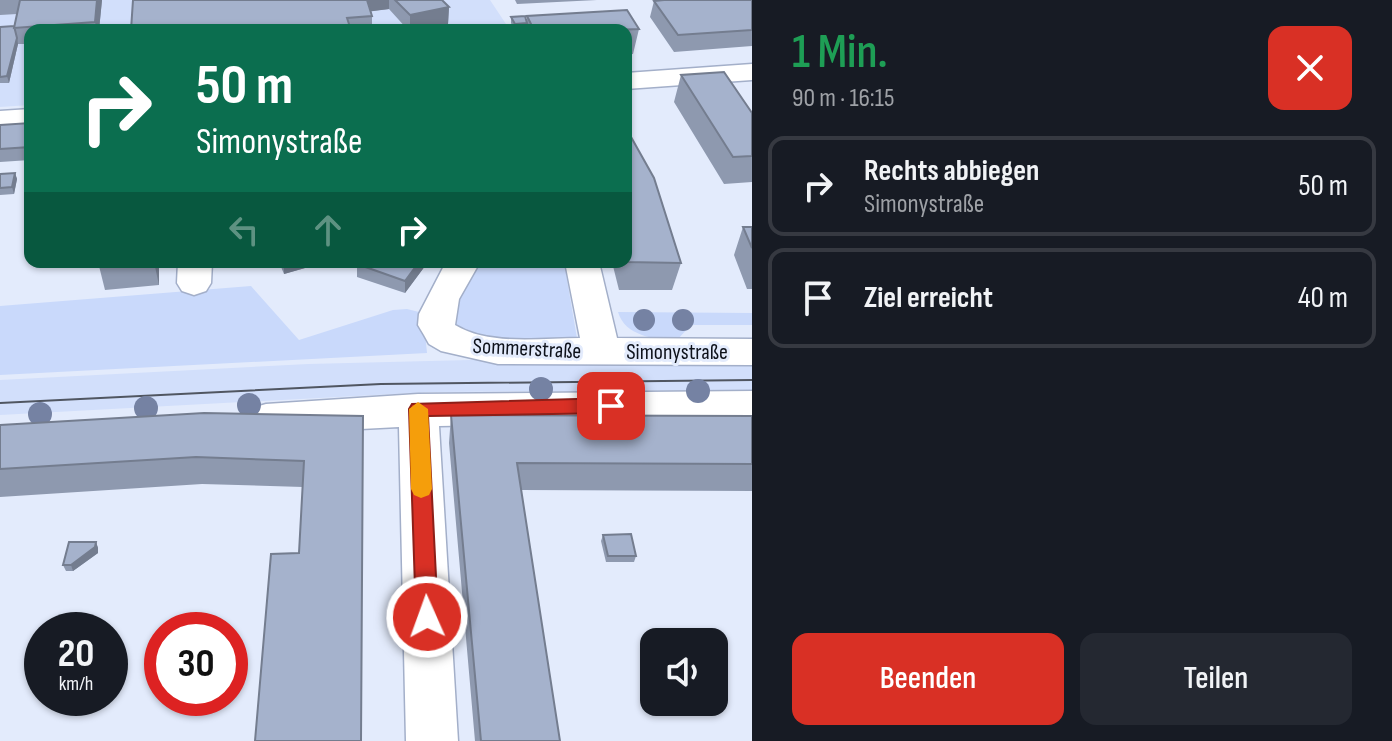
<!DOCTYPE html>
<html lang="de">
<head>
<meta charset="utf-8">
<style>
  :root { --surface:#171b24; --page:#242831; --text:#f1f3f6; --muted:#9ea1a6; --line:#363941; --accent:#d93025 }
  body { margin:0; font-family:"Sofia Sans Condensed",sans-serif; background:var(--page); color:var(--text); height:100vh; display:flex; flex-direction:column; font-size:30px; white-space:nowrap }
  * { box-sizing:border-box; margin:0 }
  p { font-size:26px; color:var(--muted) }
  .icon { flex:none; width:44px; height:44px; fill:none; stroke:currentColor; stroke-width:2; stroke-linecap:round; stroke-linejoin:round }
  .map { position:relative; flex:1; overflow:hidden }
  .drawer { display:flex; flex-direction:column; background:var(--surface); width:640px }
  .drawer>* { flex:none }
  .banner { position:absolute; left:24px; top:24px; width:608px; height:244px; border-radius:16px; box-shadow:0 2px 6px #0004; background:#0b6e4f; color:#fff; overflow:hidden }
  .controls { position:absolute; left:640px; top:628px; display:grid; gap:16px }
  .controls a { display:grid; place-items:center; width:88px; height:88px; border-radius:16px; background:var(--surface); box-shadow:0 2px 6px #0004; font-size:40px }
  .speed { position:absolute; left:24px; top:612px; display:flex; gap:16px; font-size:40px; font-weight:700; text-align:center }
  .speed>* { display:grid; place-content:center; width:104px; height:104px; border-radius:50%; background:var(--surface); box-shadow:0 2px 6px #0004; line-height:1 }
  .speed small { font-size:20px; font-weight:400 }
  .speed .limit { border:12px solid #d22; background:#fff; color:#111 }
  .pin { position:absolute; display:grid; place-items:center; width:68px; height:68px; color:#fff; margin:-34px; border-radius:16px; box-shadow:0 4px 12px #0006 }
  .me { position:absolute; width:88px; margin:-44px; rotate:358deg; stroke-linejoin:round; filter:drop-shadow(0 0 6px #0008) }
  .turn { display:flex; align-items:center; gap:28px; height:168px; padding:0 40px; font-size:36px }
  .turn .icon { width:104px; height:104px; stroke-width:2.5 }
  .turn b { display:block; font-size:56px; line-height:68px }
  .lanes { display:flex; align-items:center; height:76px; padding:0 40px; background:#0003; justify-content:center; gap:40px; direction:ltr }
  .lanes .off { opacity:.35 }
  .round { display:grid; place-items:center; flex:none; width:84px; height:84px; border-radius:16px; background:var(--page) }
  .headline { display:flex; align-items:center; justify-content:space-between; height:136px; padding:0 40px }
  h1 { font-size:48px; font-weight:600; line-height:60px; color:#1e9e55 }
  .button { display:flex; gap:16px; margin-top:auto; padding:16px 40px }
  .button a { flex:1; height:92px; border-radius:16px; background:var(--accent); color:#fff; font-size:32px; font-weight:600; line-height:92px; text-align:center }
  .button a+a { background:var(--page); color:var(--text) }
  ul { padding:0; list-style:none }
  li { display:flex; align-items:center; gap:24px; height:100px; margin:0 16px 12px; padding:0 24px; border:4px solid var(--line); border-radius:16px }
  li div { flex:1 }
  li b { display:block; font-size:30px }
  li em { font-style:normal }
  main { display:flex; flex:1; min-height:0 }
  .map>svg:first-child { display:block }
  .built { fill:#d2dffb }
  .green { fill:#c9d9fb }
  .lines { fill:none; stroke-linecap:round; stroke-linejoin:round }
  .street-casing { stroke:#a3afc9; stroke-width:3 }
  .street { fill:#fff; fill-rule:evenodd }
  .tram { stroke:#505661; stroke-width:2 }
  .tree { fill:#7582a3 }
  .wall { fill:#8e99af }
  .shaded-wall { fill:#747d8f }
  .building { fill:#a5b2cc; stroke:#747d8f; stroke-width:2 }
  .route { fill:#d93025; stroke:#8d1f18; stroke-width:2 }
  .slow { fill:#f59e0b }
  .labels { text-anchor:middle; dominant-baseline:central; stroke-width:6; stroke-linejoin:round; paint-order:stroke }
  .street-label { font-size:22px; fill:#0d111a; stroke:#e3ebfc }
</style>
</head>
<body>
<main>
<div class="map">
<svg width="752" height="741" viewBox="0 0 752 741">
  <rect width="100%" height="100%" fill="#e3ebfc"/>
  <path class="built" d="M0 0H490L510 30H30V105L0 107Z
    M584 357H752V390L432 392 0 415V380L308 364Z"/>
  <path class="green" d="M475 262H564L578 344 456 338 446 310Z
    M251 286 299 340 393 310 407 309 427 314 424 323 427 353 0 375V306Z
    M618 312 752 313V325H691L676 341C654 339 625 336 618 312Z"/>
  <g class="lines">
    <g class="street-casing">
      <path id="street" d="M752 64V80L626 89V73Z
        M30 109V127L0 129V111Z
        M178 262H212L211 283 206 291 194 295 182 291 177 283Z
        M446 262H480L459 299 455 325C489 346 541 338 580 338L565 262H599L617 338 752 339V365L498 364 441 351 429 344 424 335 418 325 419 314Z
        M752 391V421L439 426 458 741H406L399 427 266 434 252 430 246 419 252 408 266 404 418 394Z"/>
    </g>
    <use href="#street" class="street"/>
    <path class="tram" d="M0 403 381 384 752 380"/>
  </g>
  <g class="tree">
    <circle cx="644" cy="320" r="11"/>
    <circle cx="683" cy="320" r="11"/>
    <circle cx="541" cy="389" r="12"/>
    <circle cx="698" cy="391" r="12"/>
    <circle cx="249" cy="405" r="12"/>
    <circle cx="146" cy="408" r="12"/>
    <circle cx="40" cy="414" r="12"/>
  </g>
  <path class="wall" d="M0 0H102L99 30H30V44H18L9 83H0V27L14 26 17 14 0 15Z
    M133 0H442L449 7 448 24 418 30H408L389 9 371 11 372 16V30H131Z
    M515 0H597L517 4Z
    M752 0V46L674 52 650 17 654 1Z
    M527 16 639 29 633 54 626 55V30H526V29L514 30 511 23V17L527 20Z
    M681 75 752 113V182L724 184 674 102Z
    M30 123V160L0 162V125Z
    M15 173 17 179 14 194 0 195V174Z
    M743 227H752V289H747L734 255Z
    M98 262H159V285L105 290Z
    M279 262H326L284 274Z
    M359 262H428L405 293 357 277V264Z
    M612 262H626L681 263 672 290H619Z
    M451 415 752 416V491L521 490 560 741H475L449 443Z
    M363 416 361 741H255L299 553 303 487 202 484 0 497V425Z
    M603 535 636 556 634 562H606L601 541Z
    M96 542 98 548V553L73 571H66L63 565Z"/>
  <path class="shaded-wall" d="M97 0H102L99 30H97L95 22Z
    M366 0H389V9L366 12Z
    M449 7 448 24 418 30H410V15Z
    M17 38 18 44 9 83 7 76Z
    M15 173 17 179 14 194 12 187Z
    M154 262H159V285Z
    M303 262H326L284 274V267Z
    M419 262H428L405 293V281Z
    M96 542 98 548V553L73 571 71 565Z"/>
  <path class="building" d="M20 0H97L95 22 14 28Z
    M133 0H367L372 16 347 18 351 30H131Z
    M395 0H442L449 7 410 15Z
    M664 0H752V30L678 35 654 1Z
    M627 10 639 29 614 30H534L527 16Z
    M525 16 527 23 515 24 511 17Z
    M14 26 17 38 7 76 0 77V27Z
    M724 72 752 113V156L733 157 681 75Z
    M30 123V147L0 149V125Z
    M626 128 654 178 681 263 626 262Z
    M15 173 12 187 0 188V174Z
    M743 227H752V248Z
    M280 262H303L284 267Z
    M359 262H419L405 281 357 264Z
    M204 413 363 416 361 741H255L271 554 299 553 304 461 196 457 0 469V425Z
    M451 415 752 416V464L517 463 560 741H481Z
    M631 534 636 556H608L603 535Z
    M69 542H96L95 547 71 565H63Z"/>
  <path class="route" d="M611 398 621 406 611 413 428 416 438 617 435 624 427 627 419 624 416 617 409 409 412 404Z"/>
  <path class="slow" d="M418 402 428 409 432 489 429 495 421 498 414 495 411 489 409 409Z"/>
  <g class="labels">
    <g class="street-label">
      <text transform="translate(527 349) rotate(3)">Sommerstraße</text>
      <text x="677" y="352">Simonystraße</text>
    </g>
  </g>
</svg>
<div class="controls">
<a><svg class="icon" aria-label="sound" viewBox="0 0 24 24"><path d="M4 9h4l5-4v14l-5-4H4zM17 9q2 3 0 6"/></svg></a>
</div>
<div class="speed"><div>20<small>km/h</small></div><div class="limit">30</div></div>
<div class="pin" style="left:611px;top:406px;background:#d93025"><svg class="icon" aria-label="arrive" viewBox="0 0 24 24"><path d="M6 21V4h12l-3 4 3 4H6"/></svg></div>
<svg class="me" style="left:427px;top:617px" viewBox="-20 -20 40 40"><circle r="17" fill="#d93025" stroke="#fff" stroke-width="3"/><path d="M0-11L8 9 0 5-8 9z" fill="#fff"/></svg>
<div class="banner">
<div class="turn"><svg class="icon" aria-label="right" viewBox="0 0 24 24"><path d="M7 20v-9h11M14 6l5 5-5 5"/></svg><div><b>50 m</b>Simonystraße</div></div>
<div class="lanes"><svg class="icon off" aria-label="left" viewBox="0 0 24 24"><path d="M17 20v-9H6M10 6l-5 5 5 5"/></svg><svg class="icon off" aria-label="ahead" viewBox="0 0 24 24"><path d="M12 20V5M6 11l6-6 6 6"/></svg><svg class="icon" aria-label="right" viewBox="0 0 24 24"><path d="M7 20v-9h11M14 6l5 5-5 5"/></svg></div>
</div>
</div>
<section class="drawer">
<div class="headline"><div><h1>1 Min.</h1><p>90 m · 16:15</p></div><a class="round" style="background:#d93025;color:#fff"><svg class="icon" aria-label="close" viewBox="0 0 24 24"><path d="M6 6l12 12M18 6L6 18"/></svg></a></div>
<ul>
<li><svg class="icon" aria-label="right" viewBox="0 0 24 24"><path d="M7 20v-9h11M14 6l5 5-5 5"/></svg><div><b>Rechts abbiegen</b><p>Simonystraße</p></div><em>50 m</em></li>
<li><svg class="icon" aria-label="arrive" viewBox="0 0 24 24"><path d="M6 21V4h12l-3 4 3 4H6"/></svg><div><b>Ziel erreicht</b></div><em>40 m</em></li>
</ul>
<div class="button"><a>Beenden</a><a>Teilen</a></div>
</section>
</main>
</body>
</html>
